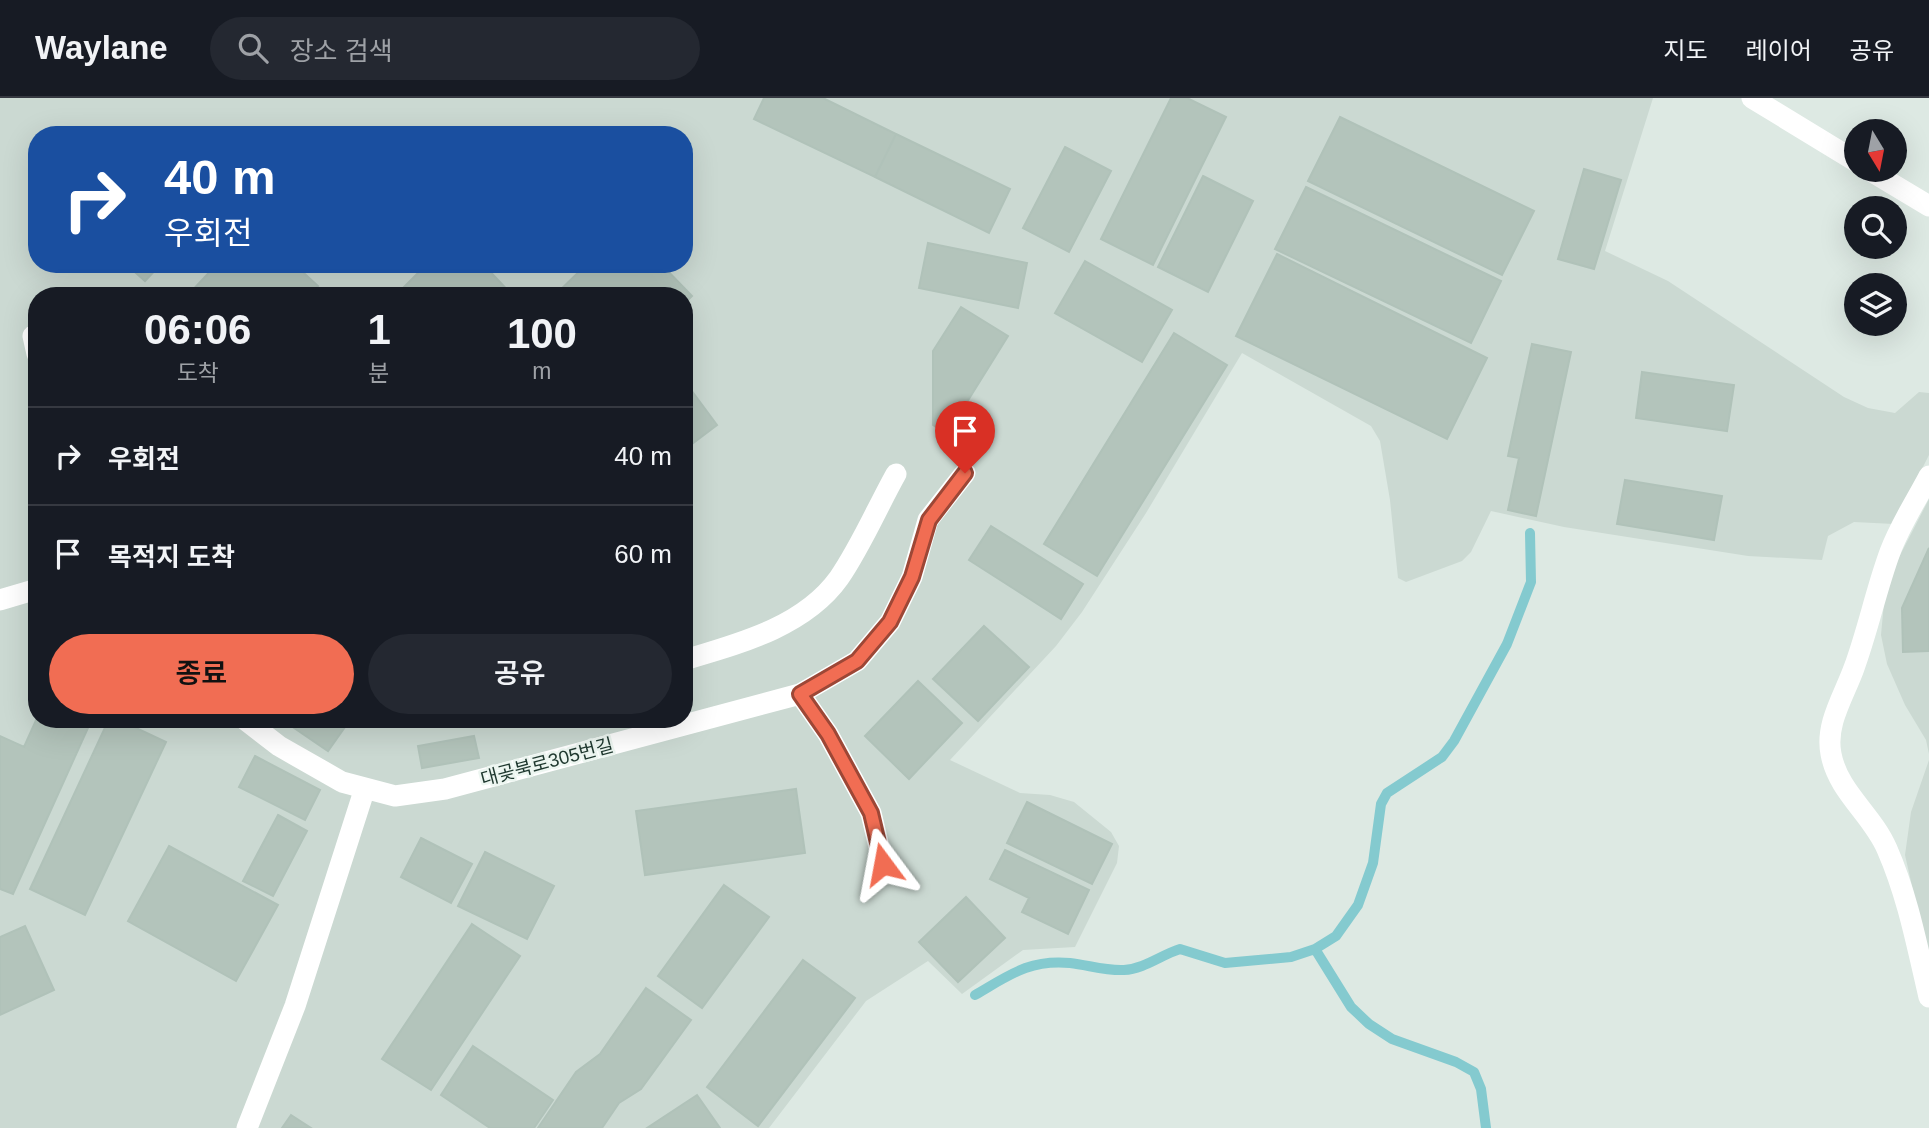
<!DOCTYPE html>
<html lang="ko">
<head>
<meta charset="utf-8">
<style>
  :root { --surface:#171b24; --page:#242831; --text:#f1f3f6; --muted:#9ea1a6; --line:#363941; --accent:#f16d53 }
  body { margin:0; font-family:Helvetica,"Noto Sans KR",sans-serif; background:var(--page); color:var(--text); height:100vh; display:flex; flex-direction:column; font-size:26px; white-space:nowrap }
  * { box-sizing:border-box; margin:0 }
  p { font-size:23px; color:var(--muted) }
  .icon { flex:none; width:38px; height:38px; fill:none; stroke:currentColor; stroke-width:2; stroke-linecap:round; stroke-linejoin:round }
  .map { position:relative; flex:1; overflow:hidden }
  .side { position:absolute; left:28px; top:189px; width:665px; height:441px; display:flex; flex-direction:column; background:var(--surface); border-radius:28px; box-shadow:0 7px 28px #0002 }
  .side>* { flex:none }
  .banner { position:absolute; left:28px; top:28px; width:665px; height:147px; border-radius:28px; box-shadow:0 7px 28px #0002; background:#1a4fa0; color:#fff; overflow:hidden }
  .needle { width:46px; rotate:170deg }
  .buttons { position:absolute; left:1844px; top:21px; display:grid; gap:14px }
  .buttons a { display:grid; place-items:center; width:63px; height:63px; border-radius:50%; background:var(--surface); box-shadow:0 7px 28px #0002; font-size:35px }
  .pin { position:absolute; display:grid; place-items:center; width:60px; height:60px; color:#fff; margin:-72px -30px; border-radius:50% 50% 50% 0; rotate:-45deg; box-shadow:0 0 7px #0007 }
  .pin .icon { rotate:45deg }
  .me { position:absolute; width:77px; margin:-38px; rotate:347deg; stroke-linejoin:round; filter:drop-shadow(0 0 5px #0008) }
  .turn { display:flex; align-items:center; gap:24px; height:147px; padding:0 21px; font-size:32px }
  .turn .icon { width:91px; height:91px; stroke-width:2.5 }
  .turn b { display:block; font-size:49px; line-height:60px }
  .eta { display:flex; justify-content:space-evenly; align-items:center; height:119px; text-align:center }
  .eta b { font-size:42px; font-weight:600; line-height:49px }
  .cta { display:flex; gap:14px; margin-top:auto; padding:14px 21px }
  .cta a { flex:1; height:80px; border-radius:42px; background:var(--accent); color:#111; font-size:28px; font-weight:600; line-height:80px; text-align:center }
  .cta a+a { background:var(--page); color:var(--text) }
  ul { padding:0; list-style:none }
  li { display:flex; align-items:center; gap:21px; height:98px; padding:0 21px; border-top:2px solid var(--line) }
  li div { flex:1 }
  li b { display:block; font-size:26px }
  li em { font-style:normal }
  header { display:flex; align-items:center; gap:42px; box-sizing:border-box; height:98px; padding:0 35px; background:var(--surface); border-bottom:2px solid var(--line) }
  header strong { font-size:33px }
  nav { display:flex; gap:38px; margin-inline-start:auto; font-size:24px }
  .search { width:490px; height:63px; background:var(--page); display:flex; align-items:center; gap:18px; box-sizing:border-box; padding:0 24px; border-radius:38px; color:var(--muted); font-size:26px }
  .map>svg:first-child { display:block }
  .built { fill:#cbd9d2; fill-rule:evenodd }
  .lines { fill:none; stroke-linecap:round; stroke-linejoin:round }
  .stream { stroke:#84cacf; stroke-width:10 }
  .building { fill:#b3c4bb; stroke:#b0c2b9; stroke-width:2 }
  .minor { stroke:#fff; stroke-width:21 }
  .route-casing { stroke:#9d4736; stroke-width:18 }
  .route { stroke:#f16d53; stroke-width:12 }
  .labels { text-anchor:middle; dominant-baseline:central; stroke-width:5; stroke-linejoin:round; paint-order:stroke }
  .street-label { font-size:19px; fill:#1f382f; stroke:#edf6f1 }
</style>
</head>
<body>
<header>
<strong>Waylane</strong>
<div class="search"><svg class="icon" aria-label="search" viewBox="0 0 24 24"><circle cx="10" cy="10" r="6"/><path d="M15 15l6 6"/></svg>장소 검색</div>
<nav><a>지도</a><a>레이어</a><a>공유</a></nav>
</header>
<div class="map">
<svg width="1929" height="1030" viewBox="0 0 1929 1030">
  <rect width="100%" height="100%" fill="#dde9e3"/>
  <path class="built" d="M0 0H1653L1605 153 1668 183 1844 299 1868 310 1895 315 1919 294 1929 295V357L1894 426 1854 424 1828 438 1822 462 1748 458 1564 429 1491 413 1471 454 1462 463 1406 484 1398 480 1390 402 1380 343 1371 328 1242 255 1146 415 1082 514 1056 548 950 662 1020 695 1050 697 1074 704 1111 734 1119 748 1117 765 1075 849 1023 852 962 896 928 863 866 903 769 1030H0ZM37 37H684V166H37ZM37 198H684V621H37Z
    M1929 401V656L1926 642 1905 607 1887 566 1881 537 1884 505 1895 467Z
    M1929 662V863L1905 757 1911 714Z"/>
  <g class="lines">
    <path class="stream" d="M975 897C1008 878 1029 861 1070 865 1088 867 1106 873 1124 872 1144 871 1161 857 1180 851L1225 865 1291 859 1315 851
      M1486 1030 1481 991 1474 974 1456 964 1392 941 1369 926 1351 909 1315 851 1336 838 1358 807 1373 765 1381 706 1387 695 1442 659 1454 643 1507 546 1531 484 1530 435"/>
  </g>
  <path class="building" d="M764 0H823L896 36 875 79 754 21Z
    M1171 0H1187L1226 19 1153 167 1101 141Z
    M1340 19 1534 113 1502 177 1308 83Z
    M896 36 1010 91 989 135 875 79Z
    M1065 49 1111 73 1069 154 1023 130Z
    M1584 71 1621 82 1594 171 1558 161Z
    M1203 78 1253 103 1208 194 1158 169Z
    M1306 89 1501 183 1471 245 1275 151Z
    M928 145 1027 165 1018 210 919 190Z
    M1277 156 1487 260 1447 341 1236 238Z
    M1085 163 1172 212 1142 264 1055 215Z
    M126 166H161L145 183Z
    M217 166H294L318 188 309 198H187Z
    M427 166H483L513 198H395Z
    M587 166H661L692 198 684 206V198H554Z
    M961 209 1008 238 947 336 933 327V253Z
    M1174 235 1227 267 1097 478 1044 446Z
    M1532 246 1571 254 1536 418 1508 412 1519 360 1508 358Z
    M1642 274 1734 287 1727 333 1636 320Z
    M686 285 717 327 684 352V286Z
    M1625 382 1722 398 1714 442 1617 426Z
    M991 428 1083 486 1061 521 969 462Z
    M1929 450V553L1903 554 1902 510Z
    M984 528 1029 569 978 623 933 581Z
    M918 583 962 625 909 681 865 638Z
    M37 620 92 621 13 796 0 791V638L24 649Z
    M109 621H117L166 644 85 817 30 791Z
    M281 621H334L345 629 328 653Z
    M474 638 479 660 422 670 418 648Z
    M255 658 320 692 305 722 239 689Z
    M796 691 805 755 645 777 636 713Z
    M1027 704 1112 746 1092 786 1007 745Z
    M278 717 307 733 273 798 243 783Z
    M421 740 472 766 451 805 401 779Z
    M169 748 278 807 236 883 128 823Z
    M1005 752 1089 792 1068 836 1022 814 1029 800 990 781Z
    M485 754 554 788 527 841 458 808Z
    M724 787 769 819 702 910 658 878Z
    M966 799 1005 840 958 884 919 844Z
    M472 826 520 858 431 992 382 961Z
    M25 828 54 892 0 917V839Z
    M803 862 855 900 758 1028 707 989Z
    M646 890 691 922 641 991 619 1005 602 1030H538L576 974 600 956Z
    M473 948 553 1002 534 1030H490L441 997Z
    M697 997 720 1030H647Z
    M291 1017 311 1030H282Z"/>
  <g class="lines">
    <path class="minor" d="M1752 0 1857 64
      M1869 72 1929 108
      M33 238 37 256
      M1929 378C1916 403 1900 427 1890 454 1876 492 1868 532 1854 570 1844 598 1825 626 1831 656 1838 694 1872 716 1887 751 1908 799 1917 848 1929 899
      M0 502 37 491
      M684 562C738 546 804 529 839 480 861 448 877 410 896 376
      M800 596 857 563 890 524 912 479 928 422 965 375
      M244 621 279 648 342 684 395 698 445 691 800 596 828 636 871 715 883 766
      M247 1030 295 908 365 690"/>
  </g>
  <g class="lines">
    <g class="route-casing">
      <path id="route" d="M883 766 871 715 828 636 800 596 857 563 890 524 912 479 929 422 965 375"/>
    </g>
    <use href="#route" class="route"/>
  </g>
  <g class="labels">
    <g class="street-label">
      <text transform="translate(547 664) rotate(-15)">대곶북로305번길</text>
    </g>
  </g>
</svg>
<div class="buttons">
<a><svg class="needle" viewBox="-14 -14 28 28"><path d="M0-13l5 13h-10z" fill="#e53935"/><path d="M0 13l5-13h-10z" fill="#9ea1a6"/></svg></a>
<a><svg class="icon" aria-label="search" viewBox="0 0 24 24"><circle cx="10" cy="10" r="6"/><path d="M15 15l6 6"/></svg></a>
<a><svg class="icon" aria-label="layers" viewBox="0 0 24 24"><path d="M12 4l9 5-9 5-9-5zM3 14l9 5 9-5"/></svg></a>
</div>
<div class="pin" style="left:965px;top:375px;background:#d93025"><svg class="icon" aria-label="arrive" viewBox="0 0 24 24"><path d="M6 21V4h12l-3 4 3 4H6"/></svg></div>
<svg class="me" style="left:883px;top:766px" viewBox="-20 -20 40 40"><path d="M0-17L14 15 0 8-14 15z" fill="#f16d53" stroke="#fff" stroke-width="4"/></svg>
<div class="banner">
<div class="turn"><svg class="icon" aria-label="right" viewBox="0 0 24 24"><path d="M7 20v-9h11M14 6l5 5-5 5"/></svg><div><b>40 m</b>우회전</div></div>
</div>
<section class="side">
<div class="eta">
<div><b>06:06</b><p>도착</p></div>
<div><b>1</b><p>분</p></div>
<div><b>100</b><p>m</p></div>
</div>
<ul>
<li><svg class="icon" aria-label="right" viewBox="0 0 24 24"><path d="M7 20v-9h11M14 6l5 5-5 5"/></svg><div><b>우회전</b></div><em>40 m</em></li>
<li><svg class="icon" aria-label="arrive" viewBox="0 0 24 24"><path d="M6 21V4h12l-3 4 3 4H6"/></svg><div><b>목적지 도착</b></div><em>60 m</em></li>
</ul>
<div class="cta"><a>종료</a><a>공유</a></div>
</section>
</div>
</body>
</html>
